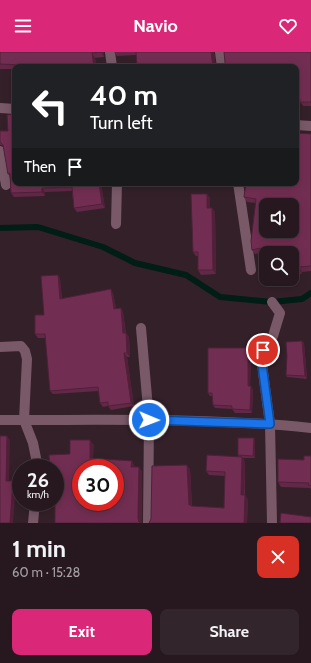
<!DOCTYPE html>
<html lang="en">
<head>
<meta charset="utf-8">
<style>
  :root { --surface:#27181f; --page:#33252c; --text:#f1f3f6; --muted:#a4a0a4; --line:#43373d; --accent:#db2777 }
  body { margin:0; font-family:Cabin,sans-serif; background:var(--page); color:var(--text); height:100vh; display:flex; flex-direction:column; font-size:15px; white-space:nowrap }
  * { box-sizing:border-box; margin:0 }
  p { font-size:13px; color:var(--muted) }
  .icon { flex:none; width:22px; height:22px; fill:none; stroke:currentColor; stroke-width:2; stroke-linecap:round; stroke-linejoin:round }
  .map { position:relative; height:471px; overflow:hidden }
  .side { display:flex; flex-direction:column; background:var(--surface); flex:1 }
  .side>* { flex:none }
  .hud { position:absolute; left:12px; top:12px; width:287px; height:122px; border-radius:8px; box-shadow:0 2px 10px #0003,0 0 0 1px var(--line); background:#202124; color:#fff; overflow:hidden }
  .buttons { position:absolute; left:259px; top:146px; display:grid; gap:8px }
  .buttons a { display:grid; place-items:center; width:40px; height:40px; border-radius:8px; background:var(--surface); box-shadow:0 2px 10px #0003,0 0 0 1px var(--line); font-size:20px }
  .speed { position:absolute; left:12px; top:407px; display:flex; gap:8px; font-size:20px; font-weight:700; text-align:center }
  .speed>* { display:grid; place-content:center; width:52px; height:52px; border-radius:50%; background:var(--surface); box-shadow:0 2px 10px #0003,0 0 0 1px var(--line); line-height:1 }
  .speed small { font-size:10px; font-weight:400 }
  .speed .limit { border:6px solid #d22; background:#fff; color:#111 }
  .pin { position:absolute; display:grid; place-items:center; width:34px; height:34px; color:#fff; margin:-17px; border:2px solid #fff; border-radius:50%; box-shadow:0 1px 4px #0007 }
  .me { position:absolute; width:44px; margin:-22px; rotate:91deg; stroke-linejoin:round; filter:drop-shadow(0 0 3px #0008) }
  .turn { display:flex; align-items:center; gap:14px; height:84px; padding:0 12px; font-size:18px }
  .turn .icon { width:52px; height:52px; stroke-width:2.5 }
  .turn b { display:block; font-size:28px; line-height:34px }
  .then { display:flex; align-items:center; height:38px; padding:0 12px; background:#0003; gap:8px; font-size:15px }
  .round { display:grid; place-items:center; flex:none; width:42px; height:42px; border-radius:8px; background:var(--page) }
  .head { display:flex; align-items:center; justify-content:space-between; height:68px; padding:0 12px }
  h1 { font-size:24px; font-weight:700; line-height:30px }
  .button { display:flex; gap:8px; margin-top:auto; padding:8px 12px }
  .button a { flex:1; height:46px; border-radius:8px; background:var(--accent); color:#fff; font-size:16px; font-weight:700; line-height:46px; text-align:center }
  .button a+a { background:var(--page); color:var(--text) }
  header { display:flex; justify-content:space-between; align-items:center; height:52px; padding:0 12px; background:var(--accent); color:#fff; font-size:18px; font-weight:700 }
  .map>svg:first-child { display:block }
  .lines { fill:none; stroke-linecap:round; stroke-linejoin:round }
  .stream { stroke:#001d16; stroke-width:6 }
  .street { stroke:#795968; stroke-width:10 }
  .wall { fill:#622847 }
  .shaded-wall { fill:#502039 }
  .building { fill:#722e52; stroke:#502039; fill-rule:evenodd }
  .route-casing { stroke:#114b97; stroke-width:10 }
  .route { stroke:#1a73e8; stroke-width:7 }
</style>
</head>
<body>
<header><svg class="icon" aria-label="menu" viewBox="0 0 24 24"><path d="M4 6h16M4 12h16M4 18h16"/></svg>Navio<svg class="icon" aria-label="heart" viewBox="0 0 24 24"><path d="M12 20l-8-8c-3-5 5-10 8-4 3-6 11-1 8 4z"/></svg></header>
<div class="map">
<svg width="311" height="471" viewBox="0 0 311 471">
  <rect width="100%" height="100%" fill="#342029"/>
  <g class="lines">
    <path class="stream" d="M0 176 38 175 103 195 135 211 186 223 220 245 272 250 302 247 311 241"/>
    <path class="street" d="M110 0 112 15
      M220 0 222 15
      M0 56 15 57
      M296 73 311 74
      M0 99 6 133
      M238 131 251 218
      M116 172 117 131
      M272 250 280 261 273 284 263 297 261 305 270 372 272 471
      M141 276 149 368 148 471
      M0 295 21 294 25 299 27 307 24 368C120 368 216 366 311 376
      M0 368H24L33 391 38 416
      M33 471 35 450"/>
  </g>
  <path class="wall" d="M0 0H104V5L95 6 97 15H15V17H0Z
    M114 0H214V1L216 15 136 3 117 4Z
    M311 0V54H303L301 51H296V15Z
    M0 79 15 131H101L105 156 77 160 74 156 72 139 45 140V144L14 145 11 141 10 124 8 122 4 95 2 93H0Z
    M311 82V219L302 220V222H292V201H266V224H263L260 219V201L255 202 252 198 256 151 247 150 244 145 296 131Z
    M207 142 210 146V156H212L215 160 216 222 201 223 198 218V204H196L193 200Z
    M58 223 60 227 62 246 113 241 116 256H121L123 260 126 281 129 285 130 305H127L134 354 111 358 108 354 103 355 100 351 99 339 53 342 50 339 46 286H38L35 282 44 263Z
    M302 289 304 291 307 327 287 325 286 323Z
    M248 296 251 300 250 334 253 338 252 361H235L232 357 215 356 213 353 212 344H210L208 341Z
    M255 389V406H243L245 410V443L248 448 247 471H149L190 417 192 454 224 456 225 424 209 423 206 419 239 405 238 403Z
    M311 404V437L310 436 281 435 278 430 304 408Z"/>
  <path class="shaded-wall" d="M101 0H104V5Z
    M211 0H214V1L216 15 213 14Z
    M92 1 95 6 97 15H94Z
    M99 131H101L105 156 102 152Z
    M42 136 45 140V144L42 140Z
    M207 142 210 146V160L207 156Z
    M212 156 215 160 216 222 213 218Z
    M299 215 302 220V222L299 217Z
    M58 223 60 227 62 250 60 247Z
    M111 237 113 241 117 260 114 257Z
    M121 256 123 260 126 285 123 281Z
    M126 281 129 285 130 305 127 301Z
    M302 289 304 291 307 327 305 324Z
    M248 296 251 300 250 338 248 334Z
    M124 301 127 305 134 354 131 351Z
    M251 334 253 338 252 361 250 358Z
    M7 384 10 388 9 433 6 429Z
    M254 386 255 389V406L253 404Z
    M90 388 94 393 93 410 90 406Z
    M242 405 245 410 244 448 241 443Z
    M132 409 135 414V420L131 415Z
    M187 413 190 417 192 455 189 453Z
    M139 415 142 419V471H140L138 466Z
    M13 429 16 434 13 471H10Z
    M245 443 248 448 247 471H244Z"/>
  <path class="building" d="M0 0H101L92 1 94 15H44V14L0 12Z
    M136 0H211L213 14 215 15H137Z
    M224 0H311V50H300V47H296V15H222L225 13V10Z
    M15 62V131H99L102 152 74 156 72 135 42 136V140L11 141 10 121 8 122 3 93 0 90V79H8L7 63Z
    M297 81 311 82V214L299 215V217L292 218V201H266V219H260V196L252 198 251 189 256 147 244 145 246 131H296ZM266 153H292V179H266Z
    M191 142H207V156H212L213 218H198V200H193Z
    M58 223 60 247 111 237 114 257 121 256 123 281H126L127 301H124L131 351 108 354V350L100 351 98 335 50 339 45 282H35V263H44L41 224Z
    M302 289 305 324 286 323 287 304 286 290Z
    M208 296H248V334H251L250 358 232 357V354L213 353 212 341H208Z
    M0 384H7L6 429H13L10 471H0Z
    M238 386H254L253 404 238 403Z
    M70 388H90V406L132 409 131 415H139L138 466 139 470 141 471H55V416H50L49 403 70 402ZM81 416H115V450H81Z
    M207 403 242 405 241 443H245L244 471H149L151 467 152 414 187 413 189 453H191V454L224 456 225 420 206 419Z
    M304 404H311V434L308 433 309 431 278 430V407L304 408Z
    M281 461 311 465V471H280Z"/>
  <g class="lines">
    <g class="route-casing">
      <path id="route" d="M149 368 270 372 261 305 263 298"/>
    </g>
    <use href="#route" class="route"/>
  </g>
</svg>
<div class="buttons">
<a><svg class="icon" aria-label="sound" viewBox="0 0 24 24"><path d="M4 9h4l5-4v14l-5-4H4zM17 9q2 3 0 6"/></svg></a>
<a><svg class="icon" aria-label="search" viewBox="0 0 24 24"><circle cx="10" cy="10" r="6"/><path d="M15 15l6 6"/></svg></a>
</div>
<div class="speed"><div>26<small>km/h</small></div><div class="limit">30</div></div>
<div class="pin" style="left:263px;top:298px;background:#d93025"><svg class="icon" aria-label="arrive" viewBox="0 0 24 24"><path d="M6 21V4h12l-3 4 3 4H6"/></svg></div>
<svg class="me" style="left:149px;top:368px" viewBox="-20 -20 40 40"><circle r="17" fill="#1a73e8" stroke="#fff" stroke-width="3"/><path d="M0-11L8 9 0 5-8 9z" fill="#fff"/></svg>
<div class="hud">
<div class="turn"><svg class="icon" aria-label="left" viewBox="0 0 24 24"><path d="M17 20v-9H6M10 6l-5 5 5 5"/></svg><div><b>40 m</b>Turn left</div></div>
<div class="then">Then<svg class="icon" aria-label="arrive" viewBox="0 0 24 24"><path d="M6 21V4h12l-3 4 3 4H6"/></svg></div>
</div>
</div>
<section class="side">
<div class="head"><div><h1>1 min</h1><p>60 m · 15:28</p></div><a class="round" style="background:#d93025;color:#fff"><svg class="icon" aria-label="close" viewBox="0 0 24 24"><path d="M6 6l12 12M18 6L6 18"/></svg></a></div>
<div class="button"><a>Exit</a><a>Share</a></div>
</section>
</body>
</html>
